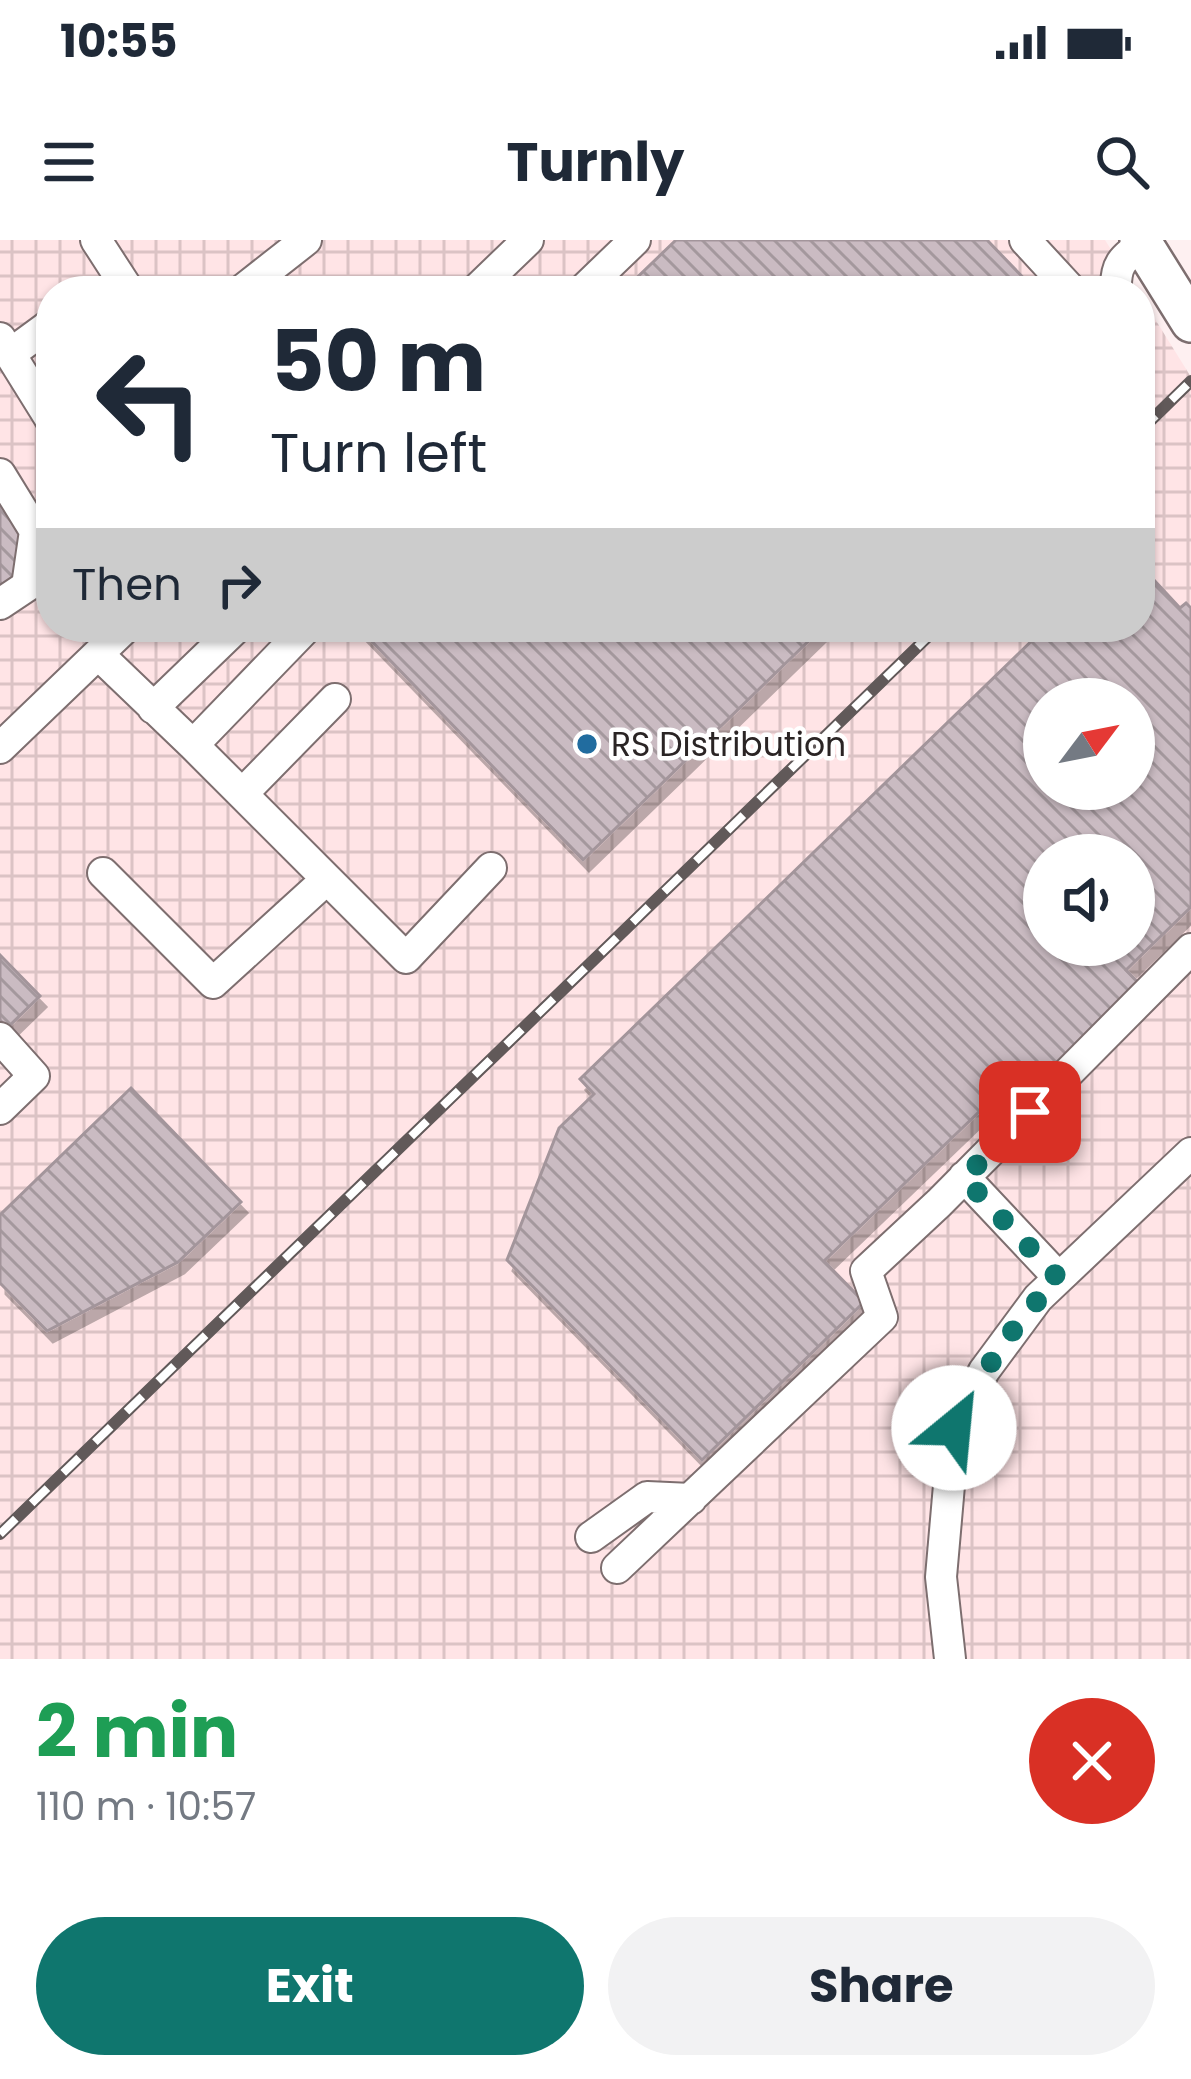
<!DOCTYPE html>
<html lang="en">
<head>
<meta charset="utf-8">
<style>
  :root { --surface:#fff; --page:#f2f2f3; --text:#1f2937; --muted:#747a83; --accent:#0f766e }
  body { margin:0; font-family:Poppins,sans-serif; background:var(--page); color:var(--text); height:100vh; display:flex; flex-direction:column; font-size:45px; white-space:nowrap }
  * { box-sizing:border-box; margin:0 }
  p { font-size:39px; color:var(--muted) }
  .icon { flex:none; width:66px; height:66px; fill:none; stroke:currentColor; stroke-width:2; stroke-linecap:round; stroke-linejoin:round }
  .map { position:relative; height:1419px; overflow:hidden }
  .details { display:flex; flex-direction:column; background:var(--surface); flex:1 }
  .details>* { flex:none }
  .guide { position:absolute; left:36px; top:36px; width:1119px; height:366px; border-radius:48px; box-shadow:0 3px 9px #0004; background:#fff; color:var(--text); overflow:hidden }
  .needle { width:78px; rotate:58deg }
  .buttons { position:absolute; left:1023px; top:438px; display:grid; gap:24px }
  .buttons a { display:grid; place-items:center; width:132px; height:132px; border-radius:50%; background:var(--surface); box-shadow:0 3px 9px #0004; font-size:60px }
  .pin { position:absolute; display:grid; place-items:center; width:102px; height:102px; color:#fff; margin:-51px; border-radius:24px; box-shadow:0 6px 18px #0006 }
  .me { position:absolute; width:132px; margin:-66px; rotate:28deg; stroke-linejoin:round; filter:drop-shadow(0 0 9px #0008) }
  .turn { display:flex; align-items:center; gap:42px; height:252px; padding:0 36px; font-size:54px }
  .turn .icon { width:156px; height:156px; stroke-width:2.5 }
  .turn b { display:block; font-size:84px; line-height:102px }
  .then { display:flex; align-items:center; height:114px; padding:0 36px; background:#0003; gap:24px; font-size:45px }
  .round { display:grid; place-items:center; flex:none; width:126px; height:126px; border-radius:63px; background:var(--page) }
  .head { display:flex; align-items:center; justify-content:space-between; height:204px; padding:0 36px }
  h1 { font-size:72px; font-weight:700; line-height:90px; color:#1e9e55 }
  .action { display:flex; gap:24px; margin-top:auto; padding:24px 36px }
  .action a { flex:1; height:138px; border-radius:72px; background:var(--accent); color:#fff; font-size:48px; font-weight:700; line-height:138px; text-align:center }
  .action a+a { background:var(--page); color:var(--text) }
  .status { display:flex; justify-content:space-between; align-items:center; height:84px; padding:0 60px; background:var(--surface); direction:ltr }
  .status svg { height:33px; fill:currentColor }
  header { display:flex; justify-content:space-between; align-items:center; height:156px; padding:0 36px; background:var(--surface); font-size:54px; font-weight:700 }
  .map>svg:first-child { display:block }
  .industrial { fill:url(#industrial-grid); fill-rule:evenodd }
  .building { fill:url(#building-back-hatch); stroke:#a3959b; stroke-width:3; fill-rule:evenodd; filter:url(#shadow) }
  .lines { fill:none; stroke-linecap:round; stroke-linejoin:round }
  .minor-casing { stroke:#7d6e6f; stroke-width:34 }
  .major-casing { stroke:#7d6e6f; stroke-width:44 }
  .minor { stroke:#fff; stroke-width:30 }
  .major { stroke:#fff; stroke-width:39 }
  .rail-casing { stroke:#615959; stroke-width:12 }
  .rail { stroke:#fff; stroke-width:8; stroke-dasharray:22; stroke-linecap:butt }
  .route { stroke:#0f766e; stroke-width:21; stroke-dasharray:0 37.8 }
  .poi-dot { fill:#216c9f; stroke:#fff; stroke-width:4.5 }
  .labels { text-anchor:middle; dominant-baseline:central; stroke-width:9; stroke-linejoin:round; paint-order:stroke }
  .poi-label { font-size:33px; fill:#2a2424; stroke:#fff; text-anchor:start }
</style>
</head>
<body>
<div class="status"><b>10:55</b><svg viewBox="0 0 49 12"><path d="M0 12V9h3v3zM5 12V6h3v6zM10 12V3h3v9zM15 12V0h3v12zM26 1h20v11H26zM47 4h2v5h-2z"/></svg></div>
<header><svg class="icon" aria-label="menu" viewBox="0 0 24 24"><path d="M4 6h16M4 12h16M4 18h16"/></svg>Turnly<svg class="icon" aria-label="search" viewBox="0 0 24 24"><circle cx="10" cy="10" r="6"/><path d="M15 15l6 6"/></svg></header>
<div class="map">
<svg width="1191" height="1419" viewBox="0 0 1191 1419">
  <defs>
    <pattern id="industrial-grid" width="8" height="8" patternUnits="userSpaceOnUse" patternTransform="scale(3)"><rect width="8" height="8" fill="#ffe4e6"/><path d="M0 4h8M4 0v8" fill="none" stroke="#dbc3c5"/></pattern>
    <pattern id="building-back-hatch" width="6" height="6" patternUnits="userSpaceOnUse" patternTransform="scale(3)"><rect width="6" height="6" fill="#cabbc2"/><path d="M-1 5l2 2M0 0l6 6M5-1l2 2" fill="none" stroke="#a4989d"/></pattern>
    <filter id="shadow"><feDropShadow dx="6" dy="11" stdDeviation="0" flood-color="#0004"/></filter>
  </defs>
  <rect width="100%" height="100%" fill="#fef0f1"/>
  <path class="industrial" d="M0 0H1105L1137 51H51V387H1140V55L1191 137V1419H0ZM1044 459H1134V549H1044ZM1044 615H1134V705H1044Z"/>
  <path class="building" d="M676 0H987L1036 51H623Z
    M0 262 24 301 9 347 0 352Z
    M1140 325 1180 368 1186 363 1191 368V667L1126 730 1143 748 1028 859 1009 843 824 1021 864 1062 702 1220 507 1020 559 888 594 854 580 839 1046 387H1140ZM1044 459H1134V549H1044ZM1044 615H1134V705H1044Z
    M358 387H823L583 620Z
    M0 715 40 756 7 788 0 780Z
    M131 848 241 962 178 1022 47 1091 0 1043V975Z"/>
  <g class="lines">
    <g class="minor-casing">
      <path id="minor" d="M96 0 129 51
        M1025 0 1072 51
        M241 51 306 0
        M475 51 528 0
        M582 51 635 0
        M1116 51C1115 25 1122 18 1143 4
        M0 98 51 180
        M10 114 51 84
        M0 234 35 291 27 346 0 364
        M98 414 193 505 307 387
        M153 468 237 387
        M193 505 406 718 491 628
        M0 508 126 387
        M242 554 335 459
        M103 633 213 743 327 639
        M0 798 34 836 0 869
        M964 937 1059 1038
        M591 1297 647 1257 691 1259
        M617 1328 882 1077 866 1031 939 963 1191 709
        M950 1419 941 1337 954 1188 984 1131 1038 1058 1191 913"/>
    </g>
    <g class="major-casing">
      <path id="major" d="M1140 0 1191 82"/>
    </g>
    <use href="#minor" class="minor"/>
    <use href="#major" class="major"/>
    <g class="rail-casing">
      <path id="rail" d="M1140 191 1191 141
        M0 1294 938 387"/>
    </g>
    <use href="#rail" class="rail"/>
  </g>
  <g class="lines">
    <path class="route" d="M954 1188C982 1134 1014 1080 1059 1039L964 938 1030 872"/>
  </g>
  <circle class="poi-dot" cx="587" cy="504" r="12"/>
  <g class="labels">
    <g class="poi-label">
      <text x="611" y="504">RS Distribution</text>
    </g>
  </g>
</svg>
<div class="buttons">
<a><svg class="needle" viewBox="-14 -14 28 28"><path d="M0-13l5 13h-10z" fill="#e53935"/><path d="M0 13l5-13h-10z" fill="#747a83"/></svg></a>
<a><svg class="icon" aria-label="sound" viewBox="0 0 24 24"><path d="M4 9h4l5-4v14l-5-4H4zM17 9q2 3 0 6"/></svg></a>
</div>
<div class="pin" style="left:1030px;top:872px;background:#d93025"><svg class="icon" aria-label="arrive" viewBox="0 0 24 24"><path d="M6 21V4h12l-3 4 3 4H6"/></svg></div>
<svg class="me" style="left:954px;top:1188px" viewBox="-20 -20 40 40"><circle r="19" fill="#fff"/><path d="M0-13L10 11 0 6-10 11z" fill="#0f766e"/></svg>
<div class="guide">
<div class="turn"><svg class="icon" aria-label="left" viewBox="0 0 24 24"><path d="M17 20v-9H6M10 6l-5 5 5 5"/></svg><div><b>50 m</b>Turn left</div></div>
<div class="then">Then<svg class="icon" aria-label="right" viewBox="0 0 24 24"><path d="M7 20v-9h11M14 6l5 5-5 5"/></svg></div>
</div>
</div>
<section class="details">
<div class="head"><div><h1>2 min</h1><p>110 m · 10:57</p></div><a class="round" style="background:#d93025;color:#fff"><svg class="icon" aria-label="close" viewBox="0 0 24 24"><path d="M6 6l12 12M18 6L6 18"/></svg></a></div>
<div class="action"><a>Exit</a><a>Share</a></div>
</section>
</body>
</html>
